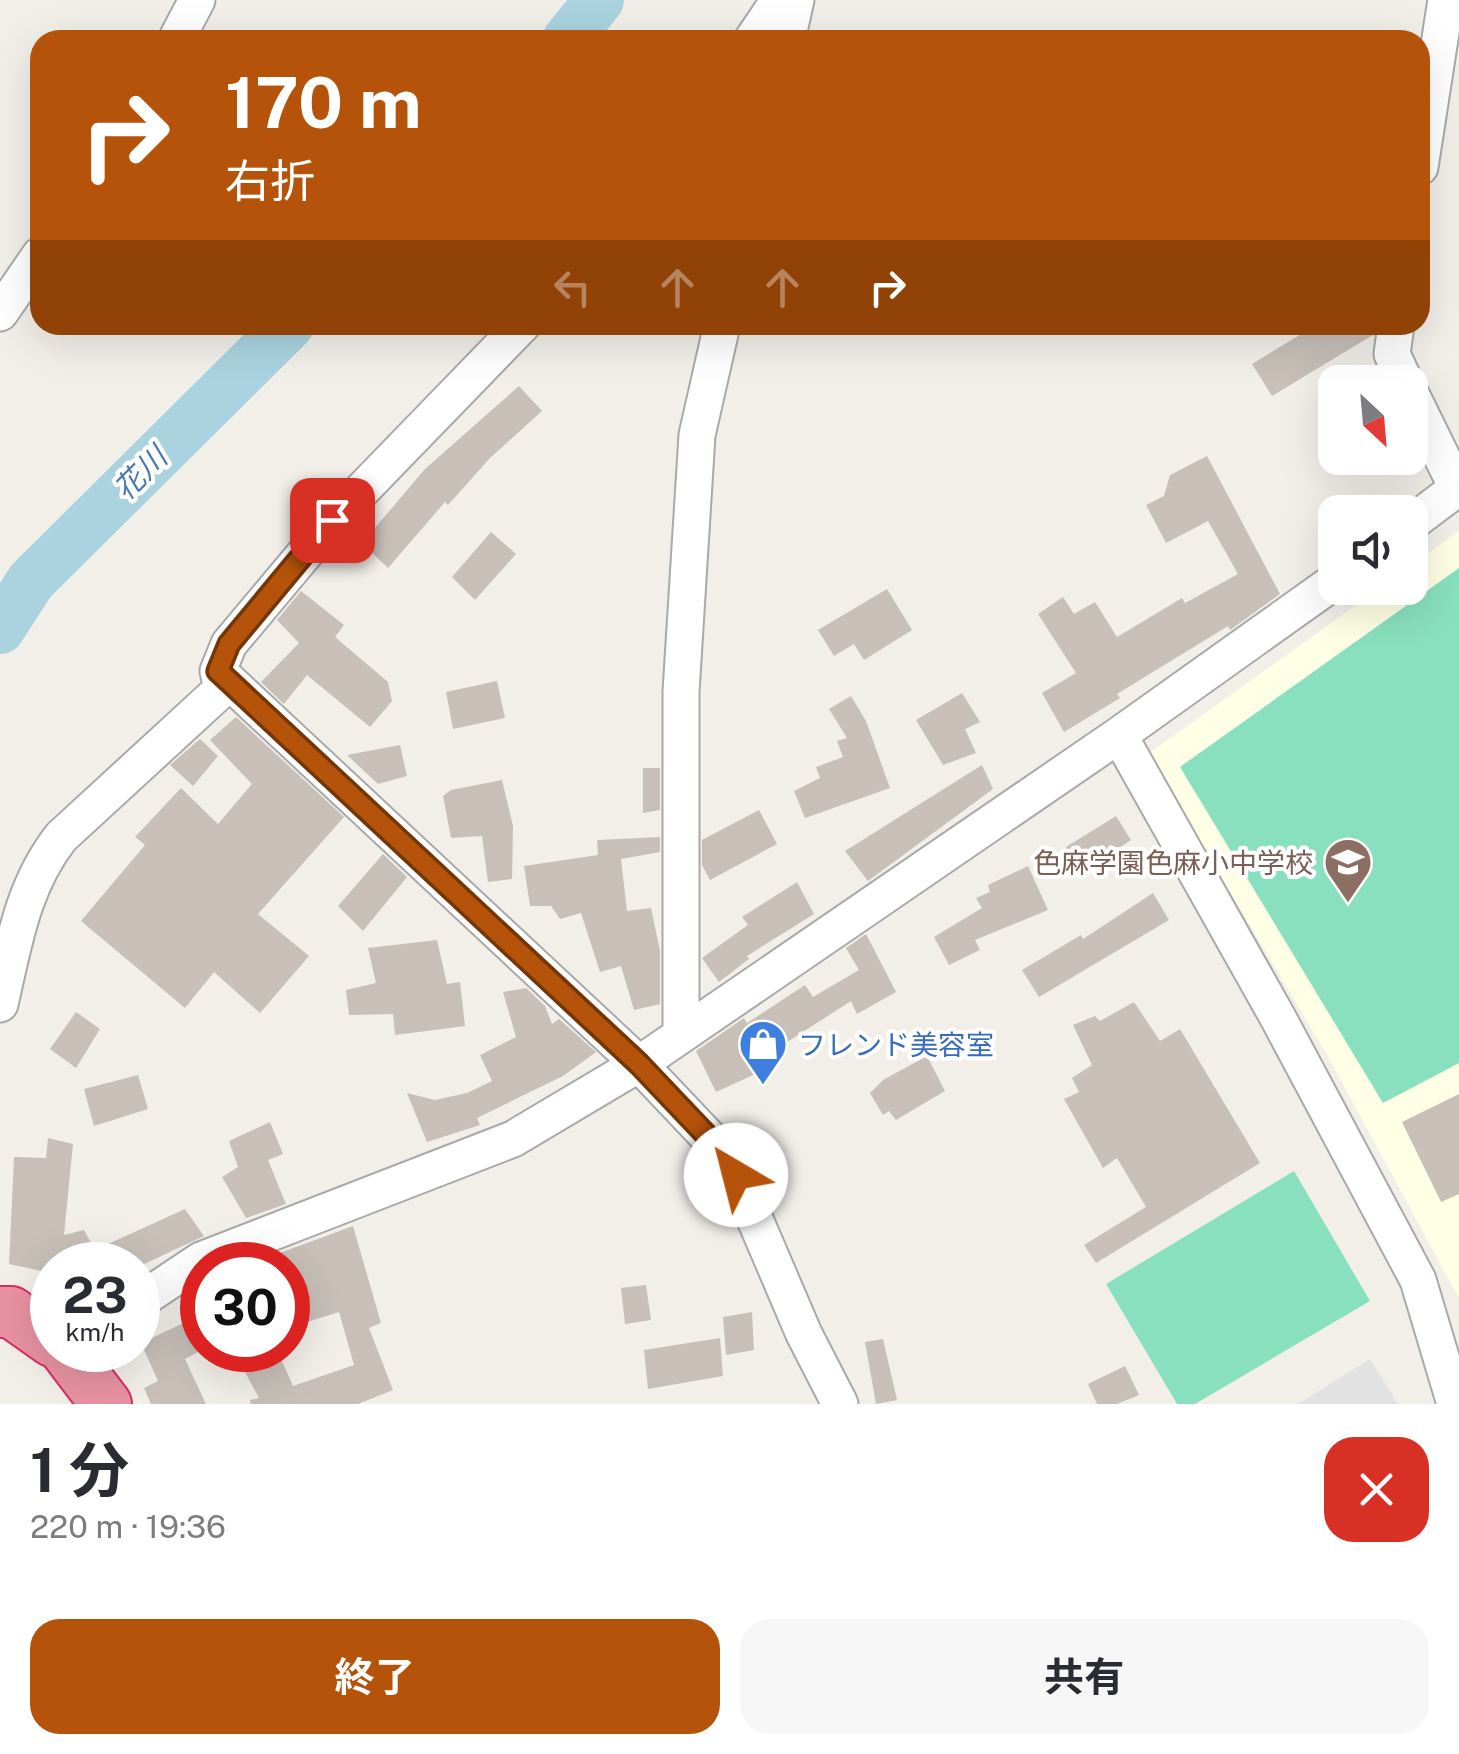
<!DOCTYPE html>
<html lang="ja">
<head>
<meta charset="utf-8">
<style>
  :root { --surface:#fff; --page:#f7f7f7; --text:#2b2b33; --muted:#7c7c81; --accent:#b45309 }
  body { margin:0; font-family:"Public Sans","Noto Sans JP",sans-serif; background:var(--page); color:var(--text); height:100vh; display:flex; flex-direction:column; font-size:38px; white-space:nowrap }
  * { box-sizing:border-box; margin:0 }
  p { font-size:32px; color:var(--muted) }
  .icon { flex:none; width:55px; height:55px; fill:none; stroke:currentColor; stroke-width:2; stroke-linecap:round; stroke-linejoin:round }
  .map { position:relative; height:1404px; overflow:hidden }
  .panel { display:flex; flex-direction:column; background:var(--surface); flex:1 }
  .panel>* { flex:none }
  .banner { position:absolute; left:30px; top:30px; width:1400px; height:305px; border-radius:30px; box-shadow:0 10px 40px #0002; background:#b45309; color:#fff; overflow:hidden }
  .needle { width:65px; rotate:154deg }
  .buttons { position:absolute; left:1318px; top:365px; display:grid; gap:20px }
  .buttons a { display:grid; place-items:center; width:110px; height:110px; border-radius:20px; background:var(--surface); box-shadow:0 10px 40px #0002; font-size:50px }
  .speed { position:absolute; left:30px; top:1242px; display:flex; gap:20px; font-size:50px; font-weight:700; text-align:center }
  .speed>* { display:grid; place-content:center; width:130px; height:130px; border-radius:50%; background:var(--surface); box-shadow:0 10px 40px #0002; line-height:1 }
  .speed small { font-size:25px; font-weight:400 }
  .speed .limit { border:15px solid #d22; background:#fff; color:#111 }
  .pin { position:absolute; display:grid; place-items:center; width:85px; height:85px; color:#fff; margin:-42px; border-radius:20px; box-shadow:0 5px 15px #0006 }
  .me { position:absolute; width:110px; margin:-55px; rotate:323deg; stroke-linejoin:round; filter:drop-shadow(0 0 8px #0008) }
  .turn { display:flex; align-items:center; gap:35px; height:210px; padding:0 30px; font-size:45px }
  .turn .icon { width:130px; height:130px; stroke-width:2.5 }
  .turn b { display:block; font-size:70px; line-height:85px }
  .lanes { display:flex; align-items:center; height:95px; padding:0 30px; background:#0003; justify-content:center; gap:50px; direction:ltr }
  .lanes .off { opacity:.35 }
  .round { display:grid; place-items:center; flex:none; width:105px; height:105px; border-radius:30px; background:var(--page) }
  .head { display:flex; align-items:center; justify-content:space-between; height:170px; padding:0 30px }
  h1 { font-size:60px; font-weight:700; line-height:75px }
  .action { display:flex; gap:20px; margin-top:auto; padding:20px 30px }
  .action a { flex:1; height:115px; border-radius:30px; background:var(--accent); color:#fff; font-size:40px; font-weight:700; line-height:115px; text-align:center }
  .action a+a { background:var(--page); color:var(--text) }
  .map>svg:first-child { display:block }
  .education { fill:#ffffe5 }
  .pitch { fill:#88e0be }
  .parking { fill:#e2e2e2 }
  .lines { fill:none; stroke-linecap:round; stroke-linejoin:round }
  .river { stroke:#aad3df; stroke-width:50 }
  .building { fill:#c7bfb8 }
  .minor-casing { stroke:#a9a9a9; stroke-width:39 }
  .highway-casing { stroke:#dc2a67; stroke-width:54 }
  .minor { stroke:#fff; stroke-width:35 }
  .highway { stroke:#e892a2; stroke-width:50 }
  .route-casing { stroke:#753606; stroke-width:25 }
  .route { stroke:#b45309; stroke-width:18 }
  .labels { text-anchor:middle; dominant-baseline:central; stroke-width:8; stroke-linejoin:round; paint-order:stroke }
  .education-label { font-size:28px; fill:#785e54; stroke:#fff; text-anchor:end }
  .shop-label { font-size:28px; fill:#366cbe; stroke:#fff; text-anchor:start }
  .water-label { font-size:30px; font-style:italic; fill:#4a7aab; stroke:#fff }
</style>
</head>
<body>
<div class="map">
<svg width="1459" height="1404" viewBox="0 0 1459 1404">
  <rect width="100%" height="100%" fill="#f2efe9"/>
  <path class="education" d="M1459 531V1298L1326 1053 1148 754 1380 588H1410V566Z"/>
  <path class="pitch" d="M1459 568V1063L1383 1103 1180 767Z
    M1294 1171 1370 1301 1195 1404H1177L1106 1284Z"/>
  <path class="parking" d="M1370 1359 1398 1404H1298Z"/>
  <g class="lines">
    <path class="river" d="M567 40 599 0
      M0 629 31 581 289 325"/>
  </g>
  <path class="building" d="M1316 325H1375L1373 335 1272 396 1252 364Z
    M519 386 542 411 490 458 448 505 445 502 388 568 362 543 425 469Z
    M1207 456 1280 594 1230 630 1228 626 1117 694 1120 698 1064 732 1042 693 1076 673 1038 614 1063 597 1074 614 1095 602 1117 637 1182 598 1185 603 1238 574 1208 521 1166 543 1146 505 1164 496 1170 475Z
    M491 532 516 554 475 600 452 577Z
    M887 589 912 630 864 660 854 644 834 656 818 630Z
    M301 591 344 625 335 637 388 682 392 701 370 727 307 675 284 704 261 682 299 643 277 620Z
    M497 681 505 718 453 729 446 692Z
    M962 693 980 722 965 729 976 753 943 765 916 720Z
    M851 696 866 721 890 788 805 818 794 791 820 778 816 767 843 757 837 741 847 738 829 709Z
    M236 717 344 817 258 914 309 956 260 1013 214 972 185 1008 81 921 145 845 135 837 181 788 218 824 252 784 210 740Z
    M200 739 218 756 193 786 170 765Z
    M400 745 407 776 378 784 347 755Z
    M982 765 993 789 868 881 845 851Z
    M643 768H660V810L643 813Z
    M502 780 513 826 512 879 488 882 482 836 451 838 443 796 451 790Z
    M759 810 777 844 710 880 702 865V840Z
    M1116 816 1131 840 1081 873 1066 847Z
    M660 837V852L621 859 627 911 651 908 660 951V1004L634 1010 621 966 600 972 581 913 560 919 551 906H530L524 866 598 855 597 840Z
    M383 854 407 877 363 931 338 906Z
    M1028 866 1048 910 975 940 980 950 949 965 934 937 982 908 976 898 990 892 988 885Z
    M797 882 814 914 747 956 749 959 719 982 702 958 748 925 742 917Z
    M1153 893 1169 920 1039 997 1022 970 1081 935 1083 939Z
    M866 934 896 992 857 1014 851 1001 767 1055 773 1066 716 1092 696 1051 744 1018 747 1023 805 985 813 997 859 970 846 948Z
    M437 940 447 984 460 982 465 1026 395 1035 393 1014 349 1015 346 990 376 983 368 948Z
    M526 988 545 1006 552 1024 559 1019 596 1052 563 1076 477 1118 480 1125 427 1142 407 1093 435 1100 467 1093 492 1081 480 1055 516 1037 503 992Z
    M1134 1002 1160 1041 1180 1029 1260 1163 1096 1263 1084 1245 1146 1207 1117 1158 1103 1168 1064 1099 1079 1092 1072 1078 1092 1065 1073 1025 1095 1016 1100 1021Z
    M76 1012 100 1029 76 1068 50 1049Z
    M927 1056 945 1091 896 1120 889 1111 883 1115 870 1093 883 1080Z
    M138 1075 148 1109 94 1126 84 1089Z
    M1459 1094V1194L1441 1202 1402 1122Z
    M270 1122 283 1154 268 1160 286 1204 246 1218 222 1177 238 1167 229 1141Z
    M48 1138 73 1144 64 1235 84 1230 95 1250 185 1209 204 1236 142 1265H52L51 1273 9 1264 14 1157 46 1158Z
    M353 1226 381 1323 369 1328 393 1390 358 1404H251L250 1400 259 1398 233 1350H277L293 1386 354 1365 339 1312 288 1328V1265H247Z
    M646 1285 651 1320 625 1324 621 1288Z
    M752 1312 754 1350 726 1355 723 1317Z
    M190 1320 202 1350 185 1359 206 1404H151L144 1388 158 1381 141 1343Z
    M720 1338 723 1376 648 1389 644 1350Z
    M883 1339 897 1400 876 1404 865 1342Z
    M1125 1366 1139 1395 1117 1404H1097L1088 1384Z"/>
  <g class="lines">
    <g class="minor-casing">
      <path id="minor" d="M176 40 197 0
        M752 40 779 0
        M787 40 796 0
        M1420 167 1446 0
        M0 313 40 255
        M1396 325 1392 354 1405 382
        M1410 392 1457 488
        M1410 524 1459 487
        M218 671 639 1064 712 1141 736 1175 804 1334 840 1404
        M1119 735 1277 1016 1418 1280 1455 1404
        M0 1004C14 944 22 887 61 837L222 689 218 671 229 644 333 520 522 325
        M681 1035V692L697 435 722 325
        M138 1302 201 1260 513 1139 639 1064 1119 735 1335 581"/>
    </g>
    <g class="highway-casing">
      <path id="highway" d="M0 1312H11L52 1341
        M65 1350 106 1404"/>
    </g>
    <use href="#minor" class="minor"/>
    <use href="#highway" class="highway"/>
  </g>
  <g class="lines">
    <g class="route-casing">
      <path id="route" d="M332 520 229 644 218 671 639 1064 712 1141 736 1175"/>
    </g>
    <use href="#route" class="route"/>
  </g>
  <defs>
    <g id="school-pin" transform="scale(2.5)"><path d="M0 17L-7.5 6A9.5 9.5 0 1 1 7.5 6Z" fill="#8d6e63" stroke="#fff"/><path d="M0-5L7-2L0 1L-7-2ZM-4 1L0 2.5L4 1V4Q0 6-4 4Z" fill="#fff"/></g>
    <g id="shop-pin" transform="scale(2.5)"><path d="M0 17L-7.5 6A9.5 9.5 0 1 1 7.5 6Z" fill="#3f7fe0" stroke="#fff"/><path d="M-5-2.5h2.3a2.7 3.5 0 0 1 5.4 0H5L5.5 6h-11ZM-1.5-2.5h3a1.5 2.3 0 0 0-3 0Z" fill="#fff"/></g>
  </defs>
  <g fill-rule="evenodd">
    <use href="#school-pin" x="1348" y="862"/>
    <use href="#shop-pin" x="763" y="1044"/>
  </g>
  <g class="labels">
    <g class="education-label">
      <text x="1313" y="862">色麻学園色麻小中学校</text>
    </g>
    <g class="shop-label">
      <text x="798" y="1044">フレンド美容室</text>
    </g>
    <g class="water-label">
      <text transform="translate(140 473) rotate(-45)">花川</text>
    </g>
  </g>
</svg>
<div class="buttons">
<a><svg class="needle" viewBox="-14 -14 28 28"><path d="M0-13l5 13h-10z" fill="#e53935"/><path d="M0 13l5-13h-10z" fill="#7c7c81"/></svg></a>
<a><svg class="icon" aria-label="sound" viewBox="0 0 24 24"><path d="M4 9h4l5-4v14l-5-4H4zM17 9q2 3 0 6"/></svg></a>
</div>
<div class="speed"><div>23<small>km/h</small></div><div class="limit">30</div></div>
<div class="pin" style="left:332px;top:520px;background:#d93025"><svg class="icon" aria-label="arrive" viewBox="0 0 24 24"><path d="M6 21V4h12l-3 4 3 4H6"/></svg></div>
<svg class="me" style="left:736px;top:1175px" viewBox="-20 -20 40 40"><circle r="19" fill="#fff"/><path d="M0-13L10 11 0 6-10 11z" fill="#b45309"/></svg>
<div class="banner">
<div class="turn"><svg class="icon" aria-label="right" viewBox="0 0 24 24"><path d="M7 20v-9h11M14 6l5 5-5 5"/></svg><div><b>170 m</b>右折</div></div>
<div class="lanes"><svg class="icon off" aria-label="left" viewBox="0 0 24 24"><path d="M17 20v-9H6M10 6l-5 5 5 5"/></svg><svg class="icon off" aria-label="ahead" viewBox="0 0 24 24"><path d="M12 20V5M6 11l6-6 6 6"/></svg><svg class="icon off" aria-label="ahead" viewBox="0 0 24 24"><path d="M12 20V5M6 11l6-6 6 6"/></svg><svg class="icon" aria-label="right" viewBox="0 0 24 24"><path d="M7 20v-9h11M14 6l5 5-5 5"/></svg></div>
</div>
</div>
<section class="panel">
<div class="head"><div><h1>1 分</h1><p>220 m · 19:36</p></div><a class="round" style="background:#d93025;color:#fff"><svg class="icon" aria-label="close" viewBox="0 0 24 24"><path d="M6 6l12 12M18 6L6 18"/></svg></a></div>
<div class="action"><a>終了</a><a>共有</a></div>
</section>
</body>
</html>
